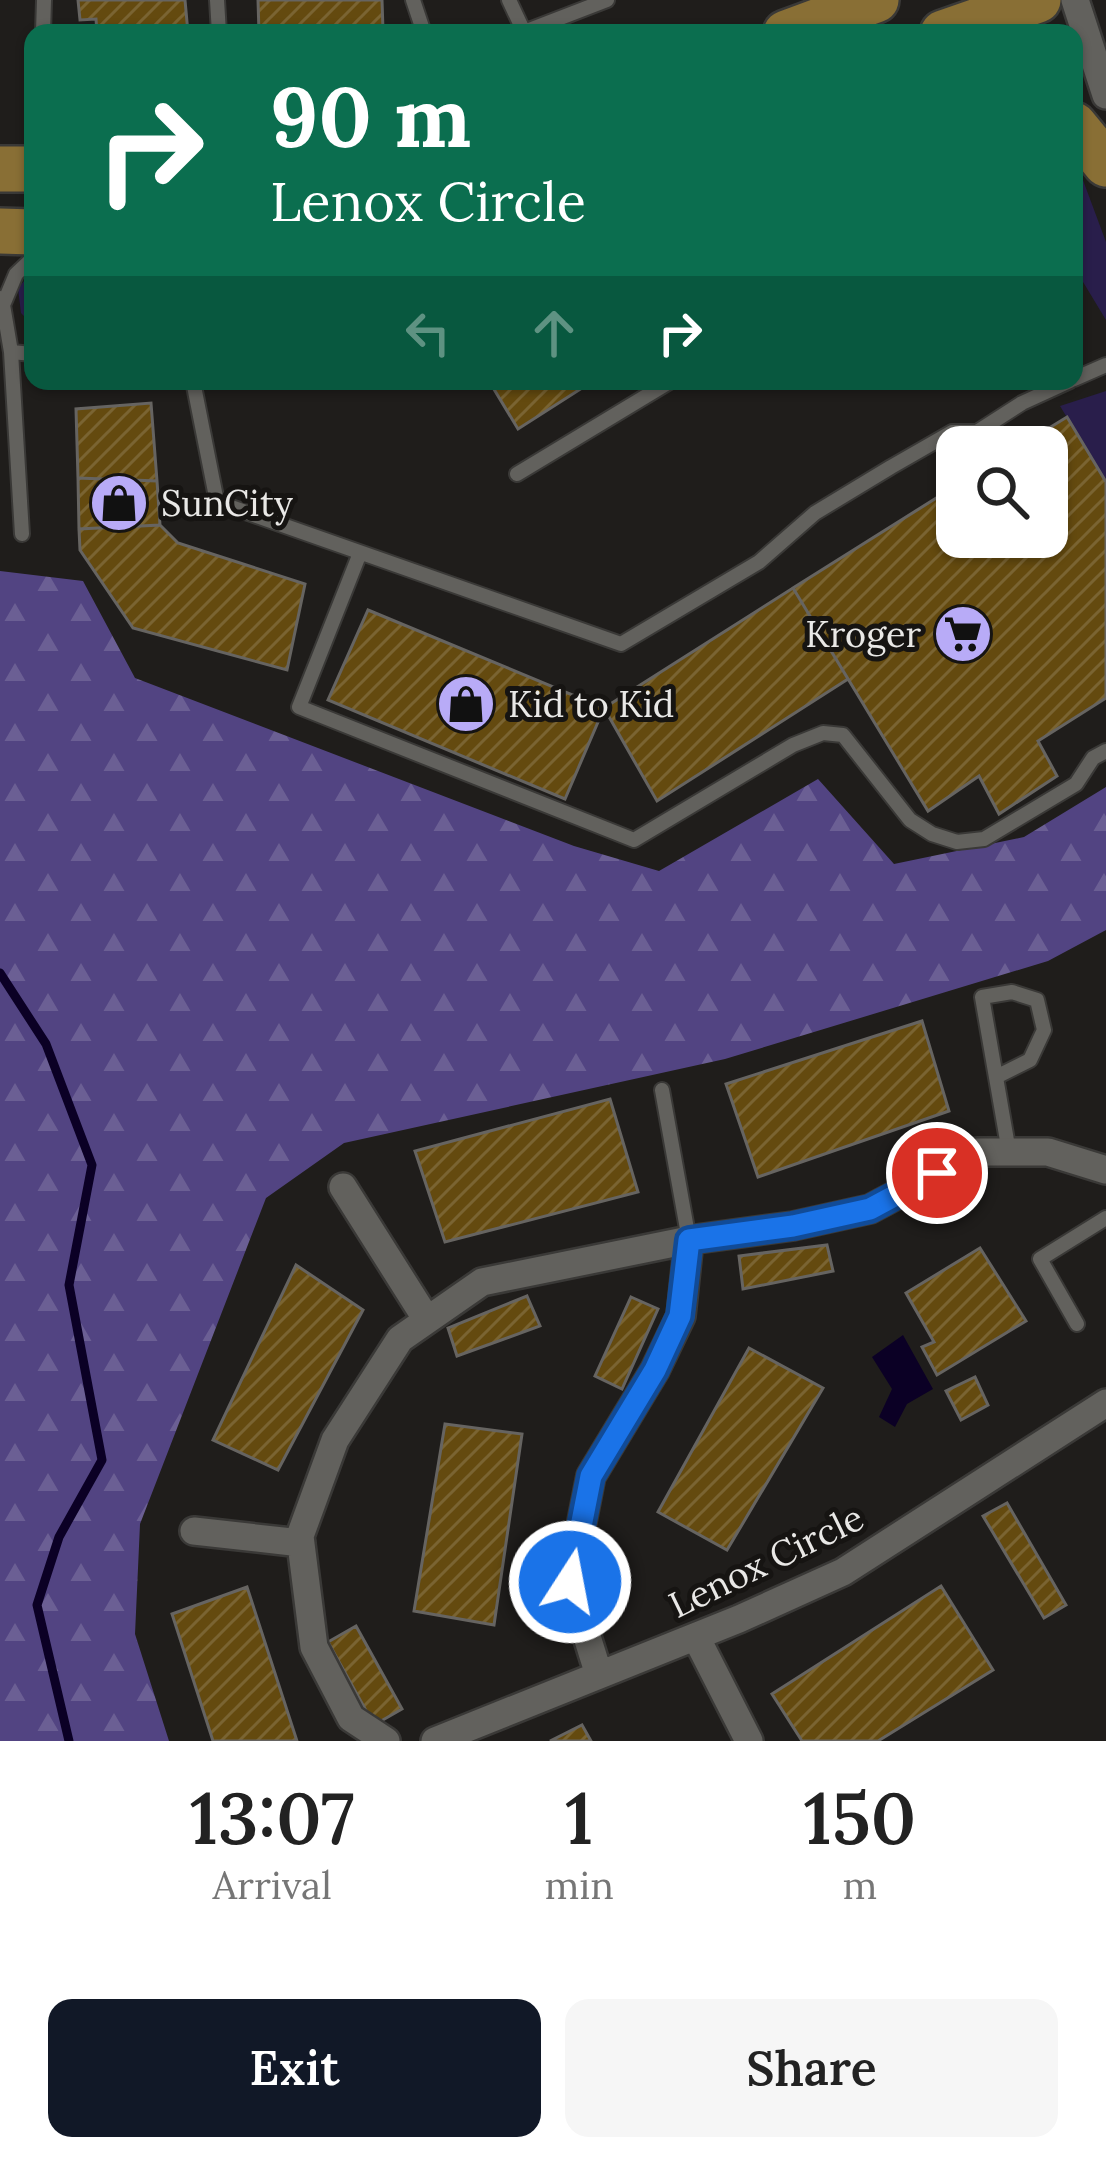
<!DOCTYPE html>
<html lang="en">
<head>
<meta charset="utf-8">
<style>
  :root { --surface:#fff; --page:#f6f6f6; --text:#222; --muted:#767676; --accent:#111827 }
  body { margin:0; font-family:Lora,serif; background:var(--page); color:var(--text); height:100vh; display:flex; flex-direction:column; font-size:45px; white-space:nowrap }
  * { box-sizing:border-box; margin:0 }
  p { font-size:39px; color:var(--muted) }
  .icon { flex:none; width:66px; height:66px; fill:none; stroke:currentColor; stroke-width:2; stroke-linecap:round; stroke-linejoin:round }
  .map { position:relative; height:1741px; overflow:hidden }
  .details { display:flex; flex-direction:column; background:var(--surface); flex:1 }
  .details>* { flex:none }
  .hud { position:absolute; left:24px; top:24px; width:1059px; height:366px; border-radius:24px; box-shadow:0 3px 9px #0004; background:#0b6e4f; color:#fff; overflow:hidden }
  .buttons { position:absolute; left:936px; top:426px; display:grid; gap:24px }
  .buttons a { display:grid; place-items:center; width:132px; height:132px; border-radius:24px; background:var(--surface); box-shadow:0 3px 9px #0004; font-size:60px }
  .pin { position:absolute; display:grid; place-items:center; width:102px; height:102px; color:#fff; margin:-51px; border:6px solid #fff; border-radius:50%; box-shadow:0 3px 12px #0007 }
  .me { position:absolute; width:132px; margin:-66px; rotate:11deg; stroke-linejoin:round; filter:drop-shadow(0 0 9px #0008) }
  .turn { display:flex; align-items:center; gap:42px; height:252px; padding:0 48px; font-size:54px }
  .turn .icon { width:156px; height:156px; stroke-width:2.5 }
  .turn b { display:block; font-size:84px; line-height:102px }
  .lanes { display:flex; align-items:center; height:114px; padding:0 48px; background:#0003; justify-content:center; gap:60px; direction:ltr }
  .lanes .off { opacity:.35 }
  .eta { display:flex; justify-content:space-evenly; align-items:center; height:204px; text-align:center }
  .eta b { font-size:72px; font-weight:600; line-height:84px }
  .button { display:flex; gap:24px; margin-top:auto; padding:24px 48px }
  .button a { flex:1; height:138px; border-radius:24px; background:var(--accent); color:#fff; font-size:48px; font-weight:600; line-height:138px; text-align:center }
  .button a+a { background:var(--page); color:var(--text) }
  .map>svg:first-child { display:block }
  .green { fill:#291e4b }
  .forest { fill:url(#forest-firs) }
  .water { fill:#0b0025 }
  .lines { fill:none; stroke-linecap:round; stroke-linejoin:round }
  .stream { stroke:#0b0025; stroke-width:9 }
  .building { fill:url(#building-hatch); stroke:#666461; stroke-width:3 }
  .lane-casing { stroke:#3a3937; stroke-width:18 }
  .street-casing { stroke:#3a3937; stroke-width:32 }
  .primary-casing { stroke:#3a3937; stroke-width:50 }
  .lane { stroke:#62615d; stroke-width:14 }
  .street { stroke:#62615d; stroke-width:27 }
  .primary { stroke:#896f35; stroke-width:45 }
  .route-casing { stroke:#114b97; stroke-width:30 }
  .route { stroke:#1a73e8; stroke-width:21 }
  .labels { text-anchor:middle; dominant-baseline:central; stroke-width:10; stroke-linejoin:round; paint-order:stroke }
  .poi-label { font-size:36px; fill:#e9e8e6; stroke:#161412; text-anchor:start }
  .street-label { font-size:36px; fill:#e9e8e6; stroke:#161412 }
</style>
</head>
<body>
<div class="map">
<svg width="1106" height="1741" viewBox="0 0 1106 1741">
  <defs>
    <pattern id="forest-firs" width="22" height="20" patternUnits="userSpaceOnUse" patternTransform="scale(3)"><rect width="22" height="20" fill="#524482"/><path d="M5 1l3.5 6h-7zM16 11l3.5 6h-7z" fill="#6b5f94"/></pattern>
    <pattern id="building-hatch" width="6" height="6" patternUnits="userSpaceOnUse" patternTransform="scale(3)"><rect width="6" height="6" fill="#644a0f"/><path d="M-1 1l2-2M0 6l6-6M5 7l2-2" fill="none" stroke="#7a6432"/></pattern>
  </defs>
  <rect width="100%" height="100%" fill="#1f1d1b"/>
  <path class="green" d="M1074 156 1106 242V320L1074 267Z
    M33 271V325L21 313 18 288Z
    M1106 391V482L1060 406Z"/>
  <path class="forest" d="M0 571 83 581 135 678 574 846 659 871 818 779 894 864 1024 837 1106 787V930L1048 961 725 1059 344 1143 266 1198 140 1524 135 1634 169 1741H0Z"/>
  <path class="water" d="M903 1335 933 1389 907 1404 895 1427 879 1417 892 1389 872 1357Z"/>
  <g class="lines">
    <path class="stream" d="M0 973 46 1044 92 1165 69 1285 102 1460 59 1537 37 1605 69 1741"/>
  </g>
  <path class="building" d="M78 0H185L188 33H97L96 19 80 20Z
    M258 0H382L383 30 259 33Z
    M489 381H593L518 429Z
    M151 403 157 481 78 478 76 409Z
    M1067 417 1106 482V698L1038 741 1057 776 999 814 979 776 928 811 793 588 957 485V537H1047V447H1018Z
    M78 478 157 481 160 525 79 529Z
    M160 525 178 543 305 584 287 670 133 628 80 550 79 529Z
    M793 588 848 679 657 801 604 708Z
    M368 610 604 708 565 799 328 700Z
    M922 1021 949 1111 758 1177 726 1084Z
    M610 1099 638 1192 445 1242 415 1151Z
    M827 1245 833 1271 743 1289 739 1256Z
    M980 1248 1026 1321 937 1375 922 1347 934 1342 906 1293Z
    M296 1265 363 1310 278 1470 213 1440Z
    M527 1296 540 1326 457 1356 448 1328Z
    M631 1297 658 1309 622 1389 595 1376Z
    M749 1348 823 1388 727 1550 658 1512Z
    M975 1377 988 1405 961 1420 946 1391Z
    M445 1424 522 1434 494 1625 414 1611Z
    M1007 1503 1066 1605 1044 1618 983 1516Z
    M941 1586 993 1670 878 1741H802L772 1694Z
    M247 1587 297 1741H213L172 1614Z
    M356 1626 402 1709 374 1725 328 1642Z
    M582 1725 591 1741H550Z"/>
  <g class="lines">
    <g class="lane-casing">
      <path id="lane" d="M217 0 219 33
        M413 0 424 33
        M509 0 524 32 607 0
        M43 33 44 0
        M0 298 3 305 16 274 33 258
        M3 305 11 352 33 354
        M11 352 22 534
        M1074 379 1106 365
        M193 381 217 502 621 644 759 562 815 513 891 467 952 432H977L1022 403 1070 381
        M517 474 671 381
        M360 553 299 707 634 840 793 745 823 733 843 735 910 820 932 834 957 842 984 839 1076 784 1093 758 1106 751
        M996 1077 1030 1060 1044 1030 1037 1000 1012 992 982 997C991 1049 1000 1100 1009 1152
        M662 1090 689 1240
        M1077 1324 1040 1259 1106 1218"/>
    </g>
    <g class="street-casing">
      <path id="street" d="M1075 0 1106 95
        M343 1187 427 1320
        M194 1531 301 1543
        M696 1637 749 1741
        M599 1675 570 1582 591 1476 655 1370 681 1316 689 1240
        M386 1741 351 1718 314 1647 300 1536 335 1440 400 1339 482 1282 689 1240 793 1226 870 1209 977 1152H1048L1106 1170
        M435 1741 739 1619 843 1572 1106 1403"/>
    </g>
    <g class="primary-casing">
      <path id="primary" d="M786 33 876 0
        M943 33 1038 0
        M1074 125 1106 164
        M0 169H33
        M0 231 33 232"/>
    </g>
    <use href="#lane" class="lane"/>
    <use href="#street" class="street"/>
    <use href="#primary" class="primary"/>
  </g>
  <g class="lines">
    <g class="route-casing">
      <path id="route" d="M570 1582 591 1476 655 1370 680 1316 689 1240 793 1226 870 1209 937 1173"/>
    </g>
    <use href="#route" class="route"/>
  </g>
  <defs>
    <g id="shop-disc" transform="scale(3)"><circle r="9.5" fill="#b8abf7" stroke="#161412"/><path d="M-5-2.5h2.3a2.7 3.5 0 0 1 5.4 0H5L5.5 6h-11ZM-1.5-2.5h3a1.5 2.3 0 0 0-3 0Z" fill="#111"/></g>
    <g id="supermarket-disc" transform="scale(3)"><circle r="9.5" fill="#b8abf7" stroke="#161412"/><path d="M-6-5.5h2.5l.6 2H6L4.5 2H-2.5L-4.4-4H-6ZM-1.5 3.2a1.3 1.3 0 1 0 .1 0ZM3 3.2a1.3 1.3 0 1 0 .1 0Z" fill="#111"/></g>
  </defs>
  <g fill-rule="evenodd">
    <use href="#shop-disc" x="119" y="503"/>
    <use href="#supermarket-disc" x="963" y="634"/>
    <use href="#shop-disc" x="466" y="704"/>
  </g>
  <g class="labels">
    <g class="poi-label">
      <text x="161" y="503">SunCity</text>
      <text x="921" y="634" text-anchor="end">Kroger</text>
      <text x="508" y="704">Kid to Kid</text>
    </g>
    <g class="street-label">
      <text transform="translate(766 1561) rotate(-26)">Lenox Circle</text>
    </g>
  </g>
</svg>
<div class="buttons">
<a><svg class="icon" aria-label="search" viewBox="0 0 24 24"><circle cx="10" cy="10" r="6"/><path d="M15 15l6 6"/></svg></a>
</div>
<div class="pin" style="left:937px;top:1173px;background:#d93025"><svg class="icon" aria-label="arrive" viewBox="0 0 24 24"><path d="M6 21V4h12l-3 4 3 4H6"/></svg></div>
<svg class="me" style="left:570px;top:1582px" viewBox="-20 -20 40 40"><circle r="17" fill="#1a73e8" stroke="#fff" stroke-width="3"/><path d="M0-11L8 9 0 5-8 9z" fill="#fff"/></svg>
<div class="hud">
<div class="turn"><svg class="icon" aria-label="right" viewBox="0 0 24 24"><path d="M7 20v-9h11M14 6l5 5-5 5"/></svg><div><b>90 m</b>Lenox Circle</div></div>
<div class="lanes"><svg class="icon off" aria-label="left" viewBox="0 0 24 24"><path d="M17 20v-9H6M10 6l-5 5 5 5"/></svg><svg class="icon off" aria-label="ahead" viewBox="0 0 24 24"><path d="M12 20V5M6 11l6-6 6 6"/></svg><svg class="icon" aria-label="right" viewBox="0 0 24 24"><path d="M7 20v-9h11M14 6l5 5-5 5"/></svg></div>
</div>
</div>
<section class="details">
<div class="eta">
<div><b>13:07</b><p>Arrival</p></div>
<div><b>1</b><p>min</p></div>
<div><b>150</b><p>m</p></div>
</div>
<div class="button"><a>Exit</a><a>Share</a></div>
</section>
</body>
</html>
